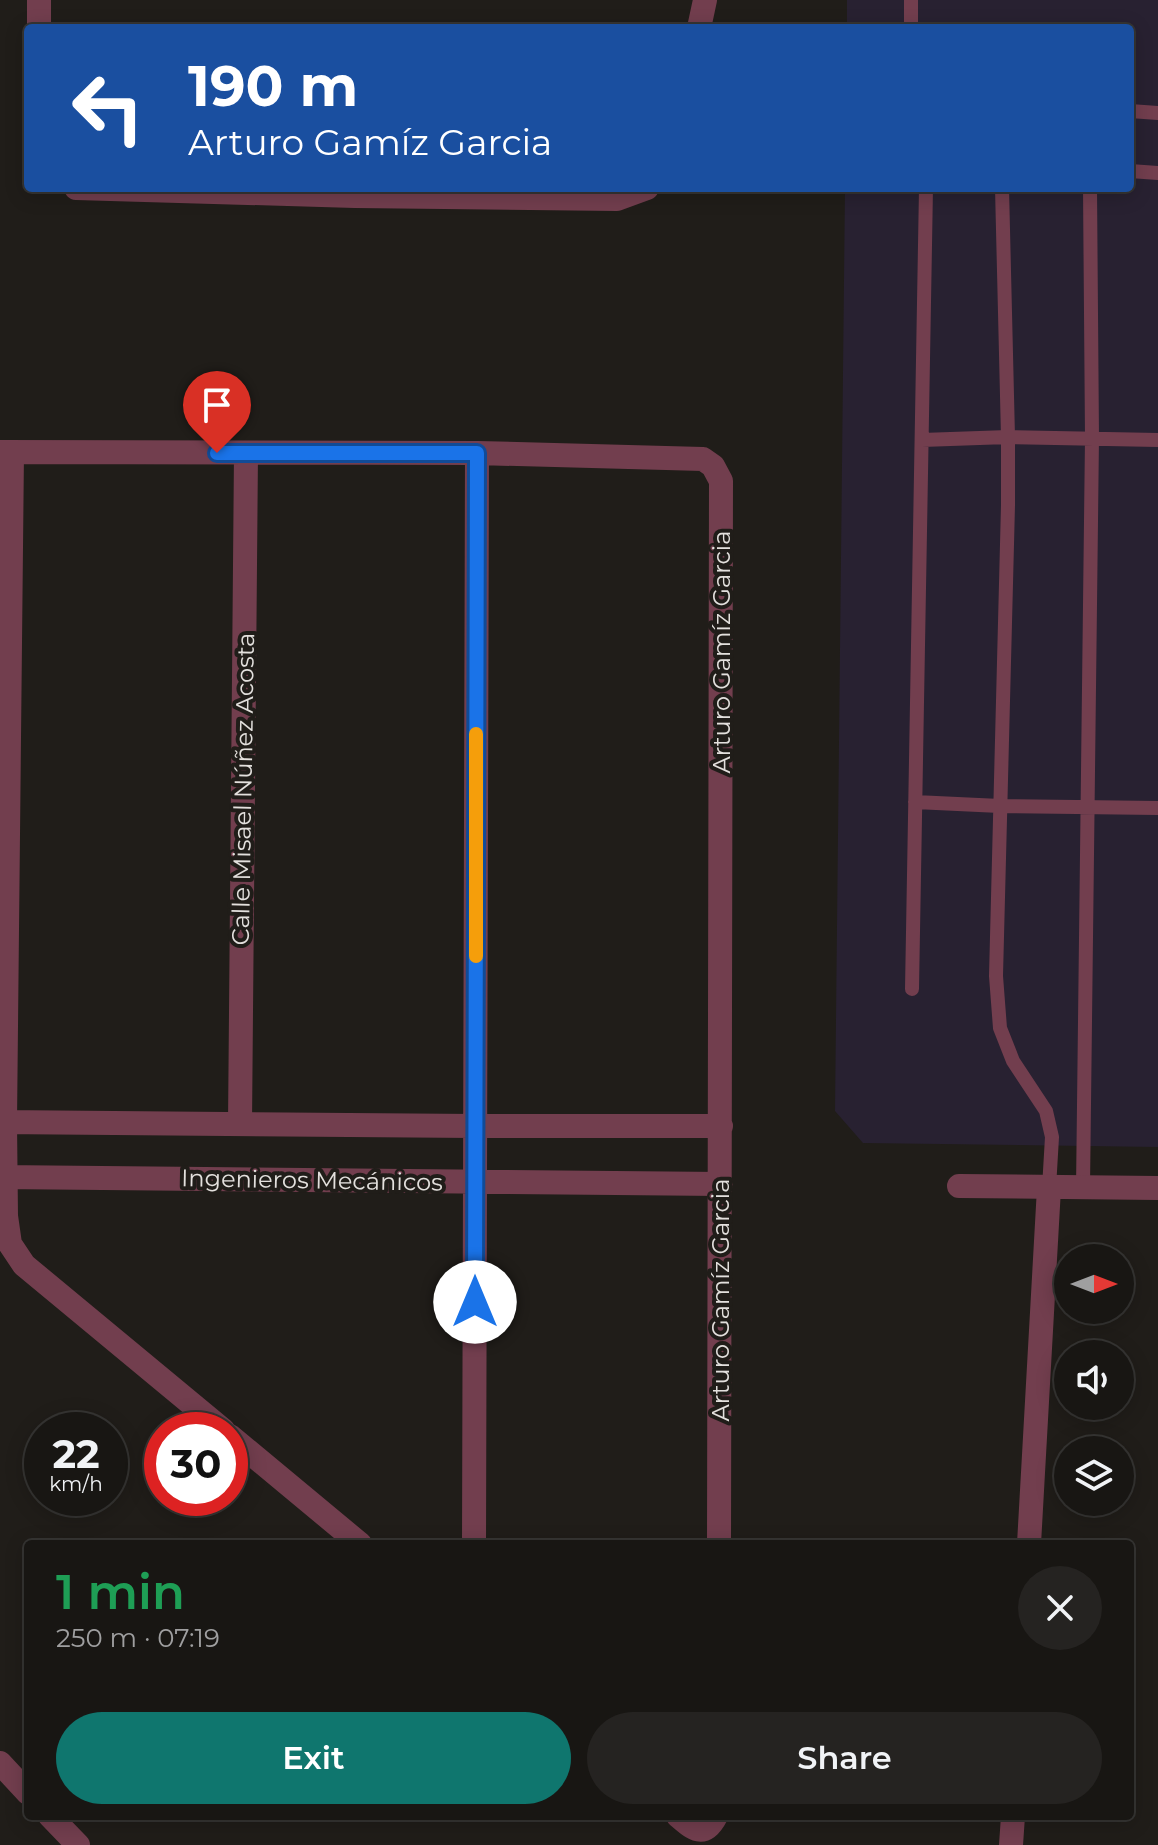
<!DOCTYPE html>
<html lang="en">
<head>
<meta charset="utf-8">
<style>
  :root { --surface:#181613; --page:#252321; --text:#f1f3f6; --muted:#9f9fa0; --line:#363533; --accent:#0f766e }
  body { margin:0; font-family:Montserrat,sans-serif; background:var(--page); color:var(--text); height:100vh; display:flex; flex-direction:column; font-size:30px; white-space:nowrap }
  * { box-sizing:border-box; margin:0 }
  p { font-size:26px; color:var(--muted) }
  .icon { flex:none; width:44px; height:44px; fill:none; stroke:currentColor; stroke-width:2; stroke-linecap:round; stroke-linejoin:round }
  .map { position:relative; flex:1; overflow:hidden }
  .side { position:absolute; left:24px; top:1540px; width:1110px; height:280px; display:flex; flex-direction:column; background:var(--surface); border-radius:8px; box-shadow:0 4px 20px #0003,0 0 0 2px var(--line) }
  .side>* { flex:none }
  .guide { position:absolute; left:24px; top:24px; width:1110px; height:168px; border-radius:8px; box-shadow:0 4px 20px #0003,0 0 0 2px var(--line); background:#1a4fa0; color:#fff; overflow:hidden }
  .needle { width:52px; rotate:90deg }
  .fabs { position:absolute; left:1054px; top:1244px; display:grid; gap:16px }
  .fabs a { display:grid; place-items:center; width:80px; height:80px; border-radius:50%; background:var(--surface); box-shadow:0 4px 20px #0003,0 0 0 2px var(--line); font-size:40px }
  .speed { position:absolute; left:24px; top:1412px; display:flex; gap:16px; font-size:40px; font-weight:700; text-align:center }
  .speed>* { display:grid; place-content:center; width:104px; height:104px; border-radius:50%; background:var(--surface); box-shadow:0 4px 20px #0003,0 0 0 2px var(--line); line-height:1 }
  .speed small { font-size:20px; font-weight:400 }
  .speed .limit { border:12px solid #d22; background:#fff; color:#111 }
  .pin { position:absolute; display:grid; place-items:center; width:68px; height:68px; color:#fff; margin:-82px -34px; border-radius:50% 50% 50% 0; rotate:-45deg; box-shadow:0 0 8px #0007 }
  .pin .icon { rotate:45deg }
  .me { position:absolute; width:88px; margin:-44px; rotate:0deg; stroke-linejoin:round; filter:drop-shadow(0 0 6px #0008) }
  .turn { display:flex; align-items:center; gap:28px; height:168px; padding:0 32px; font-size:36px }
  .turn .icon { width:104px; height:104px; stroke-width:2.5 }
  .turn b { display:block; font-size:56px; line-height:68px }
  .round { display:grid; place-items:center; flex:none; width:84px; height:84px; border-radius:42px; background:var(--page) }
  .overview { display:flex; align-items:center; justify-content:space-between; height:136px; padding:0 32px }
  h1 { font-size:48px; font-weight:600; line-height:60px; color:#1e9e55 }
  .action { display:flex; gap:16px; margin-top:auto; padding:16px 32px }
  .action a { flex:1; height:92px; border-radius:48px; background:var(--accent); color:#fff; font-size:32px; font-weight:600; line-height:92px; text-align:center }
  .action a+a { background:var(--page); color:var(--text) }
  .map>svg:first-child { display:block }
  .industrial { fill:#282131 }
  .lines { fill:none; stroke-linecap:round; stroke-linejoin:round }
  .lane { stroke:#723e4e; stroke-width:14 }
  .street { stroke:#723e4e; stroke-width:24 }
  .route-casing { stroke:#114b97; stroke-width:20 }
  .route { stroke:#1a73e8; stroke-width:14 }
  .slow { stroke:#f59e0b; stroke-width:14 }
  .labels { text-anchor:middle; dominant-baseline:central; stroke-width:8; stroke-linejoin:round; paint-order:stroke }
  .street-label { font-size:24px; fill:#e3e0dd; stroke:#201d19 }
</style>
</head>
<body>
<div class="map">
<svg width="1158" height="1845" viewBox="0 0 1158 1845">
  <rect width="100%" height="100%" fill="#201d19"/>
  <path class="industrial" d="M847 0H1158V1147L863 1143 835 1111 845 188H1130V28H847Z"/>
  <g class="lines">
    <path class="lane" d="M911 28V0
      M1130 111 1158 113
      M1130 171 1158 173
      M1002 188 1008 437V505L996 976 1000 1028 1013 1061 1046 1111 1052 1137 1049 1188
      M922 440 1008 437 1158 440
      M915 802 1000 806 1158 808
      M912 989 926 188
      M1083 1188 1092 438 1090 188"/>
    <path class="street" d="M39 0V28
      M699 28 705 0
      M76 188 355 196 617 199 647 188
      M0 452 477 453 703 459 713 466 721 481 719 1544
      M12 452 5 1122 6 1216 10 1244 24 1265 223 1430
      M0 1122 475 1126H721
      M240 1124 246 453
      M0 1177 721 1184
      M959 1186 1158 1188
      M230 1436 360 1544
      M474 1544 477 453
      M1029 1544 1049 1188
      M0 1763 28 1793
      M50 1816 78 1845
      M678 1816C693 1829 704 1839 716 1816
      M1011 1845 1013 1816"/>
  </g>
  <g class="lines">
    <g class="route-casing">
      <path id="route" d="M217 453H477L475 1302"/>
    </g>
    <use href="#route" class="route"/>
    <path class="slow" d="M476 956V734"/>
  </g>
  <g class="labels">
    <g class="street-label">
      <text transform="translate(721 652) rotate(-90)">Arturo Gamíz Garcia</text>
      <text transform="translate(243 789) rotate(-89)">Calle Misael Núñez Acosta</text>
      <text transform="translate(312 1180) rotate(1)">Ingenieros Mecánicos</text>
      <text transform="translate(720 1300) rotate(-90)">Arturo Gamíz Garcia</text>
    </g>
  </g>
</svg>
<div class="fabs">
<a><svg class="needle" viewBox="-14 -14 28 28"><path d="M0-13l5 13h-10z" fill="#e53935"/><path d="M0 13l5-13h-10z" fill="#9f9fa0"/></svg></a>
<a><svg class="icon" aria-label="sound" viewBox="0 0 24 24"><path d="M4 9h4l5-4v14l-5-4H4zM17 9q2 3 0 6"/></svg></a>
<a><svg class="icon" aria-label="layers" viewBox="0 0 24 24"><path d="M12 4l9 5-9 5-9-5zM3 14l9 5 9-5"/></svg></a>
</div>
<div class="speed"><div>22<small>km/h</small></div><div class="limit">30</div></div>
<div class="pin" style="left:217px;top:453px;background:#d93025"><svg class="icon" aria-label="arrive" viewBox="0 0 24 24"><path d="M6 21V4h12l-3 4 3 4H6"/></svg></div>
<svg class="me" style="left:475px;top:1302px" viewBox="-20 -20 40 40"><circle r="19" fill="#fff"/><path d="M0-13L10 11 0 6-10 11z" fill="#1a73e8"/></svg>
<div class="guide">
<div class="turn"><svg class="icon" aria-label="left" viewBox="0 0 24 24"><path d="M17 20v-9H6M10 6l-5 5 5 5"/></svg><div><b>190 m</b>Arturo Gamíz Garcia</div></div>
</div>
<section class="side">
<div class="overview"><div><h1>1 min</h1><p>250 m · 07:19</p></div><a class="round"><svg class="icon" aria-label="close" viewBox="0 0 24 24"><path d="M6 6l12 12M18 6L6 18"/></svg></a></div>
<div class="action"><a>Exit</a><a>Share</a></div>
</section>
</div>
</body>
</html>
